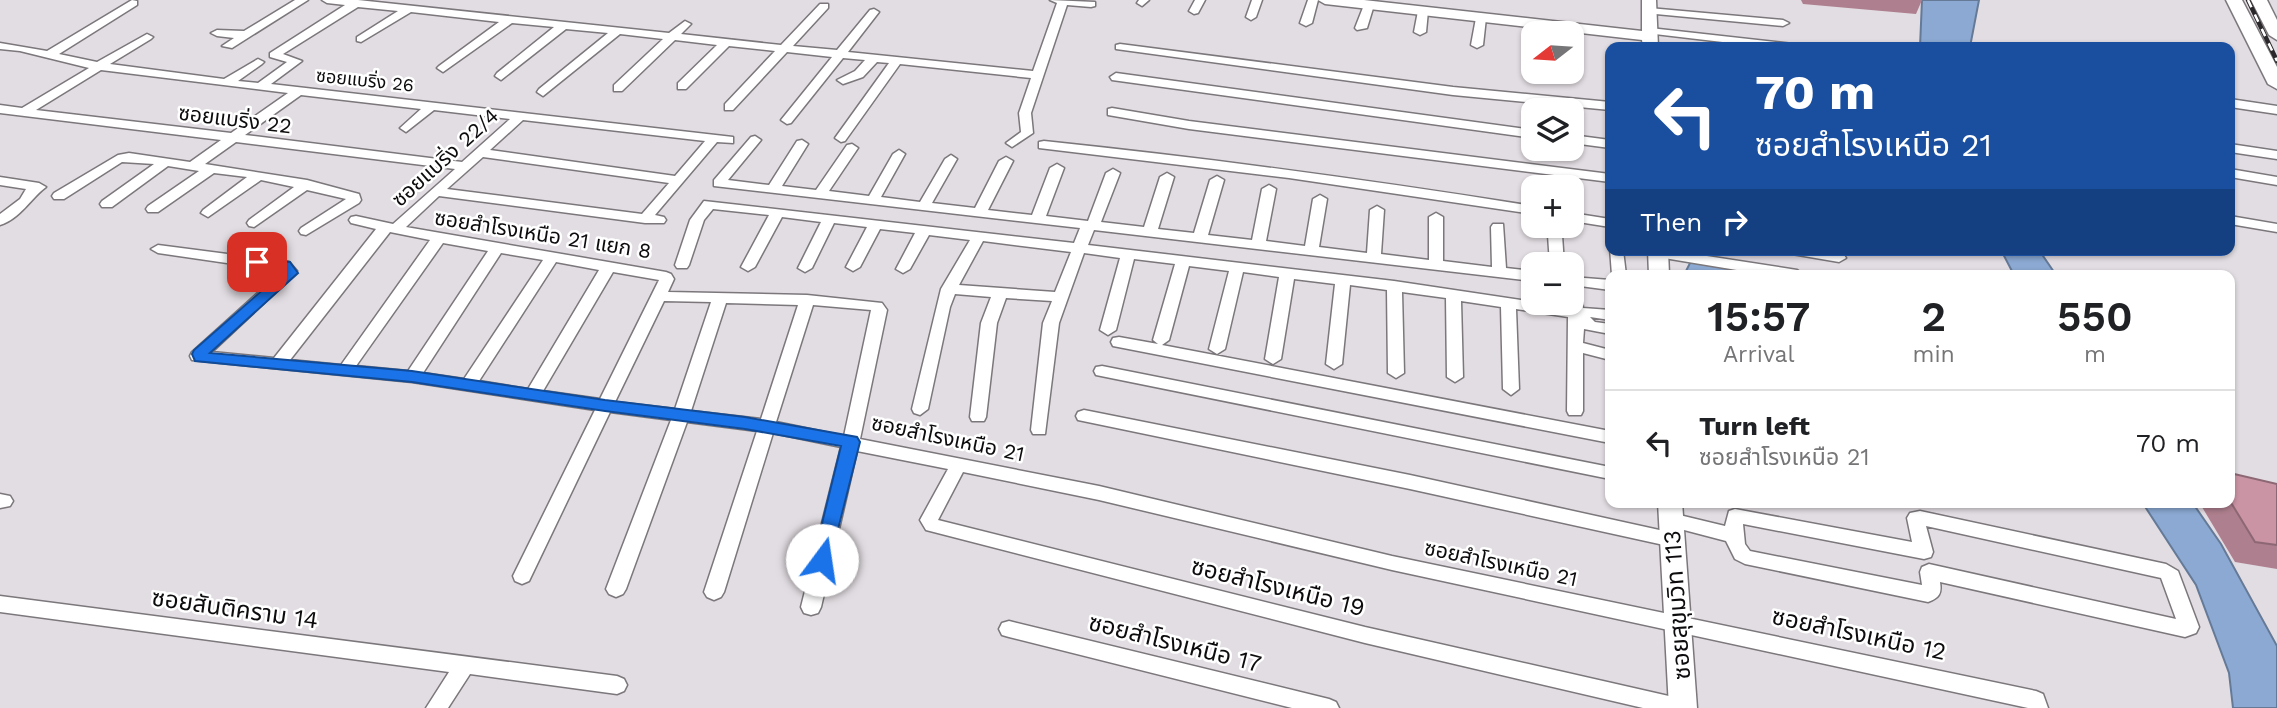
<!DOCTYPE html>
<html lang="en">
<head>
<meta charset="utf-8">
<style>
  :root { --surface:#fff; --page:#f6f6f6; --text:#202124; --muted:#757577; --line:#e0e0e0 }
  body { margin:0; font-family:"Work Sans","Noto Sans Thai",sans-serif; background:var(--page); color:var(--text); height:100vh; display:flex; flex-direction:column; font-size:26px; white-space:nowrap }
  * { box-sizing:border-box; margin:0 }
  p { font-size:23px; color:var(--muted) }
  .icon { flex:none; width:38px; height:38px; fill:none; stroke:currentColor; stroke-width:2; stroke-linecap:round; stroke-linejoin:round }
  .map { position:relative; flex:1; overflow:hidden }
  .drawer { position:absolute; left:1605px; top:270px; width:630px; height:238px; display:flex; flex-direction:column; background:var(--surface); border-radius:14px; box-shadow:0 2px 5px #0004 }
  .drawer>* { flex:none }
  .guide { position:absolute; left:1605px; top:42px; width:630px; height:214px; border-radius:14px; box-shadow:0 2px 5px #0004; background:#1a4fa0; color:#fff; overflow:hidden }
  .needle { width:46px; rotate:253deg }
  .fabs { position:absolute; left:1521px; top:21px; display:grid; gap:14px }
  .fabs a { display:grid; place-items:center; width:63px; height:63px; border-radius:14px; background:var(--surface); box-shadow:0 2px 5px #0004; font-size:35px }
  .pin { position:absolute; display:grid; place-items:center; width:60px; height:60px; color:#fff; margin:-30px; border-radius:14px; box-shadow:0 4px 10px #0006 }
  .me { position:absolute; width:77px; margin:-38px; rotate:14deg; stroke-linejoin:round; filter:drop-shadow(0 0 5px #0008) }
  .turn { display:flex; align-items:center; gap:24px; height:147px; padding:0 35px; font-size:32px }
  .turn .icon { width:91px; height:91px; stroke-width:2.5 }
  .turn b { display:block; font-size:49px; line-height:60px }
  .then { display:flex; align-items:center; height:66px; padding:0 35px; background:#0003; gap:14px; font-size:26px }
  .eta { display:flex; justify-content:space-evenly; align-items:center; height:119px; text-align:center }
  .eta b { font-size:42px; font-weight:600; line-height:49px }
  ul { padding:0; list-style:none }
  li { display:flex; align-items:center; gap:21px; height:105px; padding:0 35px; border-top:2px solid var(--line) }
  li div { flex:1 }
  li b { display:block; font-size:26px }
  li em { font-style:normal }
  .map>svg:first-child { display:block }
  .water { fill:#8ba9d2; stroke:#657a97; stroke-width:2 }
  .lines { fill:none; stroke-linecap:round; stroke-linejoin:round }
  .street-casing { stroke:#7b777b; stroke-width:3 }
  .secondary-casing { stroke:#7b777b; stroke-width:3 }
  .primary-casing { stroke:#7b777b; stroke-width:3 }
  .street { fill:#fff; fill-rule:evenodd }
  .secondary { fill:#fff; fill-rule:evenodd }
  .primary { fill:#fff; fill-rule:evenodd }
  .rail-casing { stroke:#2a282a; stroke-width:4.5 }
  .rail { stroke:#fff; stroke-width:2.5; stroke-dasharray:8; stroke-linecap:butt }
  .wall { fill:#ae7f8e }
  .building { fill:#ca94a5; stroke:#8d6874; stroke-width:2 }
  .route { fill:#1a73e8; stroke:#114b97; stroke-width:2 }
  .labels { text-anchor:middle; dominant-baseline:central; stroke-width:5; stroke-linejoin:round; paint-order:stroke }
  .far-street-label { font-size:18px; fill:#0d0b0d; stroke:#fff }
  .street-label { font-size:21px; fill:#0d0b0d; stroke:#fff }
  .near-street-label { font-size:24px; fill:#0d0b0d; stroke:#fff }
</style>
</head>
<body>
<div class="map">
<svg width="2277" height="708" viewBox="0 0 2277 708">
  <rect width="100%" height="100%" fill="#e2dde2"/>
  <path class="water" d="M1922 0H1979L1970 47H1920Z
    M2001 250H2039L2056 275H2014Z
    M1691 261 1776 275H1684Z
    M2142 502H2192L2221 544 2277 646V708H2233L2229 673 2196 585Z"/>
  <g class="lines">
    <g class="street-casing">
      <path id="street" d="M132 0 137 1V5L59 54 97 62 147 34 153 37 151 39 110 64 224 79 258 59 264 62 262 64 238 81 258 83 287 62 270 57V53L345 5 327 3 322 0H358L669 33 685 21 691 24 681 34 781 45 820 4H828V8L793 46 837 50 870 10 874 9 879 12 848 52 1033 71 1057 3 1050 0 1095 2V6L1091 7 1067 5 1031 113 1033 133 1012 147 1006 143 1021 132 1019 113 1031 78 900 64 845 141 841 142 835 138 889 63 877 62 863 77 843 84 837 80 855 71 865 60 843 58 791 123 787 124 781 120 832 57 787 52 733 110H725V104L775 51 729 46 686 89H678V83L717 45 675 40 622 91H614V85L663 39 620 34 543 96 537 92 539 89 608 33 566 29 501 80 495 76 497 73 554 27 512 23 443 72 437 68 439 66 499 22 411 12 361 42 357 41V37L398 11 358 7 283 54 302 61 271 84 733 137V143L717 142 655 215 664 217 666 220 664 223H645L439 196 406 227 666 272 671 274 674 279 668 292 807 295 882 303 887 310 860 439 1099 486 1392 556 2036 691 2043 694 2048 708H2028L1392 570 1099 500 963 472 938 520 1365 627 1682 699 1689 702 1692 708H1643L1365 643 926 530 920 520 948 469 857 451 821 607 818 613 811 615 804 613 801 607 841 447 773 433 724 592 721 597 714 600 707 597 704 592 757 431 687 422 626 589 623 594 616 597 609 594 606 589 671 420 610 412 529 581 522 584 515 581 513 576 595 410 412 382 192 360 190 356 192 352 282 271 158 253 151 249 158 245 289 262 297 271 295 274 212 352 274 358 376 229 351 223 349 220 351 217 356 216 393 224 455 169 236 142 205 164 307 180 359 194 361 200 359 203 306 235 301 234 299 231 301 228 346 199 307 190 254 227 249 226 247 223 249 220 294 187 261 180 208 217 201 213 203 210 247 177 214 173 158 212H148L146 209 148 206 199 171 168 166 112 207H102L100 204 102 201 154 164 122 162 64 199H54L52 196 54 193 118 155 129 153 190 162 221 140 0 113V105L22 108 89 68 20 51 0 49V43L47 51ZM101 70 288 93 231 133 36 110ZM301 95 421 109 400 128 406 132 434 110 510 119 462 162 245 135ZM523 120 705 141 675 176 490 150ZM483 157 669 183 642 214 447 189ZM390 232 430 240 341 365 290 360ZM443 243 488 251 408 371 356 366ZM501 253 543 260 464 379 423 373ZM556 262 599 270 528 389 479 381ZM613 272 659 280 600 399 543 391ZM664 301 711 302 675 409 615 402ZM726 303 798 305 761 419 691 411ZM813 305 871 310 844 436 776 422Z
        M295 0H308L232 48 222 46 234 38 217 36 211 33 217 30 244 31Z
        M1139 0H1149L1142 6 1137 3Z
        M1195 0H1205L1198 13 1194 14 1189 11Z
        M1252 0H1262L1256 17 1251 20 1246 17Z
        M1308 0H1318L1312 23 1306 26 1300 23Z
        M1369 2 1374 5 1367 28 1357 30 1355 28 1364 5Z
        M1423 8 1428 11 1426 32 1420 35 1414 32 1418 11Z
        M1649 8 1783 20 1789 23 1783 26 1645 13V9Z
        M1481 15 1486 18 1483 45 1477 48 1471 45 1476 18Z
        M1650 28 1793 44 1799 47H1765L1646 33V29Z
        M1120 44 1453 87 1610 102V110L1453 95 1116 49V45Z
        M1116 73 1533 130V138L1112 80 1110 77Z
        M2230 99 2277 106V114L2230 107Z
        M1112 108 1189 121 1610 174V182L1189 129 1108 115V109Z
        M1572 135 1610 140V148L1572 143Z
        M755 136 761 140 728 180 769 185 797 141 802 140 808 144 782 186 816 190 847 145 852 144 858 148 829 191 869 196 893 154 899 150 905 154 881 197 920 202 945 159 951 155 957 159 932 203 975 208 999 161 1006 157 1013 161 988 210 1032 215 1050 168 1057 164 1064 168 1046 216 1088 221 1106 173 1113 169 1120 173 1101 222 1144 227 1160 177 1167 173 1174 177 1158 229 1194 233 1210 180 1217 176 1224 180 1208 235 1252 240 1262 189 1269 185 1276 189 1266 241 1305 246 1313 199 1320 195 1327 199 1319 247 1367 253 1370 210 1377 206 1384 210 1381 254 1429 260V217L1436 213 1443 217V261L1492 267 1491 227 1493 224H1503L1506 268 1533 271V281L1094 230 1088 245 1394 281 1568 307 1567 303H1572V277L1610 280V290L1580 286 1583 308 1610 310V320L1590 317 1595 322 1610 324V334L1584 329 1583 343 1610 350V360L1583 353V411L1581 415H1569L1567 411 1568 317 1516 309 1519 389 1511 395 1503 389 1501 307 1461 301 1463 377 1455 382 1447 377 1446 298 1402 292 1404 373 1396 378 1388 373 1387 290 1350 285 1342 364 1334 369 1326 364 1335 284 1294 279 1281 359 1273 364 1265 359 1279 277 1243 272 1225 349 1217 354 1209 349 1229 271 1189 266 1169 340 1162 345 1610 431V443L1113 346 1111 342 1113 338 1119 337 1158 344 1153 340 1175 264 1134 259 1116 330 1108 335 1100 330 1120 258 1084 253 1059 323 1045 434H1033L1031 430 1043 323 1052 301 1006 298 997 323 986 417 984 421H972L970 417 981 323 991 297 955 294 950 307 928 409 920 415 914 413 912 409 941 289 970 240 929 235 910 269 903 273 896 269 915 233 880 229 860 267 853 271 846 267 867 227 834 223 812 268 805 272 798 268 821 222 782 217 755 267 748 271 741 267 769 215 713 209 704 220 689 265 687 268H677L675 265 690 220 704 201 1074 243 1080 228 714 186V180L751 137ZM983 241 1071 252 1055 292 959 285Z
        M1044 141C1208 158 1370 180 1533 206V214L1289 178 1039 148V142Z
        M2230 144 2277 151V159L2230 152Z
        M2230 169 2277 177V185L2230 177Z
        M0 177 39 183 46 187C31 198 20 219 0 225V214L20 199 26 189 0 185Z
        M1572 213 1610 219V227L1572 221Z
        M2230 216 2277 224V232L2230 224Z
        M1555 231 1562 235 1564 264H1550L1548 235Z
        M1610 248 1623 250 1626 275H1612Z
        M1653 250H1668L1797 270 1804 275H1767L1658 257 1653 256 1651 253Z
        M1785 250H1819L1844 255 1846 258 1839 262 1792 254Z
        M1102 366 1610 467V479L1096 375 1094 371 1096 367Z
        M1084 410 1410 475 1673 533 1679 535 1682 540 1679 545 1673 547 1410 489 1078 420 1076 416 1078 412Z
        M0 494 10 496 13 501 10 506 0 508Z
        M1735 509 1912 542 1907 518 1910 513 1920 511 2166 564 2178 571 2199 627 2196 633 2185 637 1940 582C1942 594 1939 598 1928 602L1745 564 1735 559 1726 541 1665 525 1662 520 1665 515 1671 513 1725 526 1729 511ZM1743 524 1924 559 1931 557 1933 552 1926 526 2161 578 2176 619 1929 564 1922 567 1920 572 1922 585 1750 551 1745 544Z
        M0 596 617 676 624 679 627 685 624 691 617 694 470 674 448 708H426L449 672 0 612Z
        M1009 621 1329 699 1336 702 1339 708H1292L1009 637 1002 635 999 629 1002 623Z"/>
    </g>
    <g class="secondary-casing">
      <path id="secondary" d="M1318 0H1364L1642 31V0H1656L1658 47H1643L1642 40 1325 4Z
        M1648 250H1668L1669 275H1649Z
        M1658 502H1682L1697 708H1669Z"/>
    </g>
    <g class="primary-casing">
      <path id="primary" d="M2226 0H2242L2277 67V89L2268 84Z
        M2251 0H2267L2277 20V40L2269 35Z"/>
    </g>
    <use href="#street" class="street"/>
    <use href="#secondary" class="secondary"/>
    <use href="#primary" class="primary"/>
    <g class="rail-casing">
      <path id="rail" d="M2248 0 2277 61"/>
    </g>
    <use href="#rail" class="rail"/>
  </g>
  <path class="wall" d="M1801 0H1922L1916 14 1803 4Z
    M2230 473 2277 484V569L2235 562 2199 502H2230Z"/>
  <path class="building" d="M2230 473 2277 484V545L2255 542 2230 501Z"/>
  <path class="route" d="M257 258 290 262 298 273 210 353 412 371 605 400 745 417 857 437 860 442 829 565 822 567 816 565 813 560 841 446 745 429 605 411 412 382 195 361 192 354 194 350 282 273 280 269 252 265 250 262 252 259Z"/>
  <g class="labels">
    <g class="far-street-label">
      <text transform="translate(365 80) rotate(6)">ซอยแบริ่ง 26</text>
    </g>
    <g class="street-label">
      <text transform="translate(235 119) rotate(7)">ซอยแบริ่ง 22</text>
      <text transform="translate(445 157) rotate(-42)">ซอยแบริ่ง 22/4</text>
      <text transform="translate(543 234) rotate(9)">ซอยสำโรงเหนือ 21 แยก 8</text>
      <text transform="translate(948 438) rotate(12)">ซอยสำโรงเหนือ 21</text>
      <text transform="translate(1501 563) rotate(12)">ซอยสำโรงเหนือ 21</text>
    </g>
    <g class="near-street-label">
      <text transform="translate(1278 587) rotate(14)">ซอยสำโรงเหนือ 19</text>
      <text transform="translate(1677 605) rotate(-94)">ซอยสุขุมวิท 113</text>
      <text transform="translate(235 609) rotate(8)">ซอยสันติคราม 14</text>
      <text transform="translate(1859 634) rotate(12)">ซอยสำโรงเหนือ 12</text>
      <text transform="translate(1175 643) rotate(14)">ซอยสำโรงเหนือ 17</text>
    </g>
  </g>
</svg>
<div class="fabs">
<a><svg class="needle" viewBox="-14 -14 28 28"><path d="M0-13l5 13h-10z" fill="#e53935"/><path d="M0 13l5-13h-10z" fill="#757577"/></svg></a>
<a><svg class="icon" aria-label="layers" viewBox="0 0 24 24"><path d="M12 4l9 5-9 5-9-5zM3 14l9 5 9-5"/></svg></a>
<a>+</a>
<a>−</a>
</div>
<div class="pin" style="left:257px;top:262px;background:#d93025"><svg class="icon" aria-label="arrive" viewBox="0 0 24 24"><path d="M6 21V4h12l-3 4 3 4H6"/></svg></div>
<svg class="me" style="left:822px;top:560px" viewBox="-20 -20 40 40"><circle r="19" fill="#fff"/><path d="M0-13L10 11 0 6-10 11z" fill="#1a73e8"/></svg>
<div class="guide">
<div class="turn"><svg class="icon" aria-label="left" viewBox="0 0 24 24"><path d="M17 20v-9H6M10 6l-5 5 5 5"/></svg><div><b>70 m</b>ซอยสำโรงเหนือ 21</div></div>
<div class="then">Then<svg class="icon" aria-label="right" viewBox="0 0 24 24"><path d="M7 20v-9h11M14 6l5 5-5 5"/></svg></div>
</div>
<section class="drawer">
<div class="eta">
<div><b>15:57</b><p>Arrival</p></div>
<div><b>2</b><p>min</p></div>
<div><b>550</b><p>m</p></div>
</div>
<ul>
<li><svg class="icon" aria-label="left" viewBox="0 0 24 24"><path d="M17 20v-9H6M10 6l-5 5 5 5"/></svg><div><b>Turn left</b><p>ซอยสำโรงเหนือ 21</p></div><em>70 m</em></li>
</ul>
</section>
</div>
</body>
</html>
